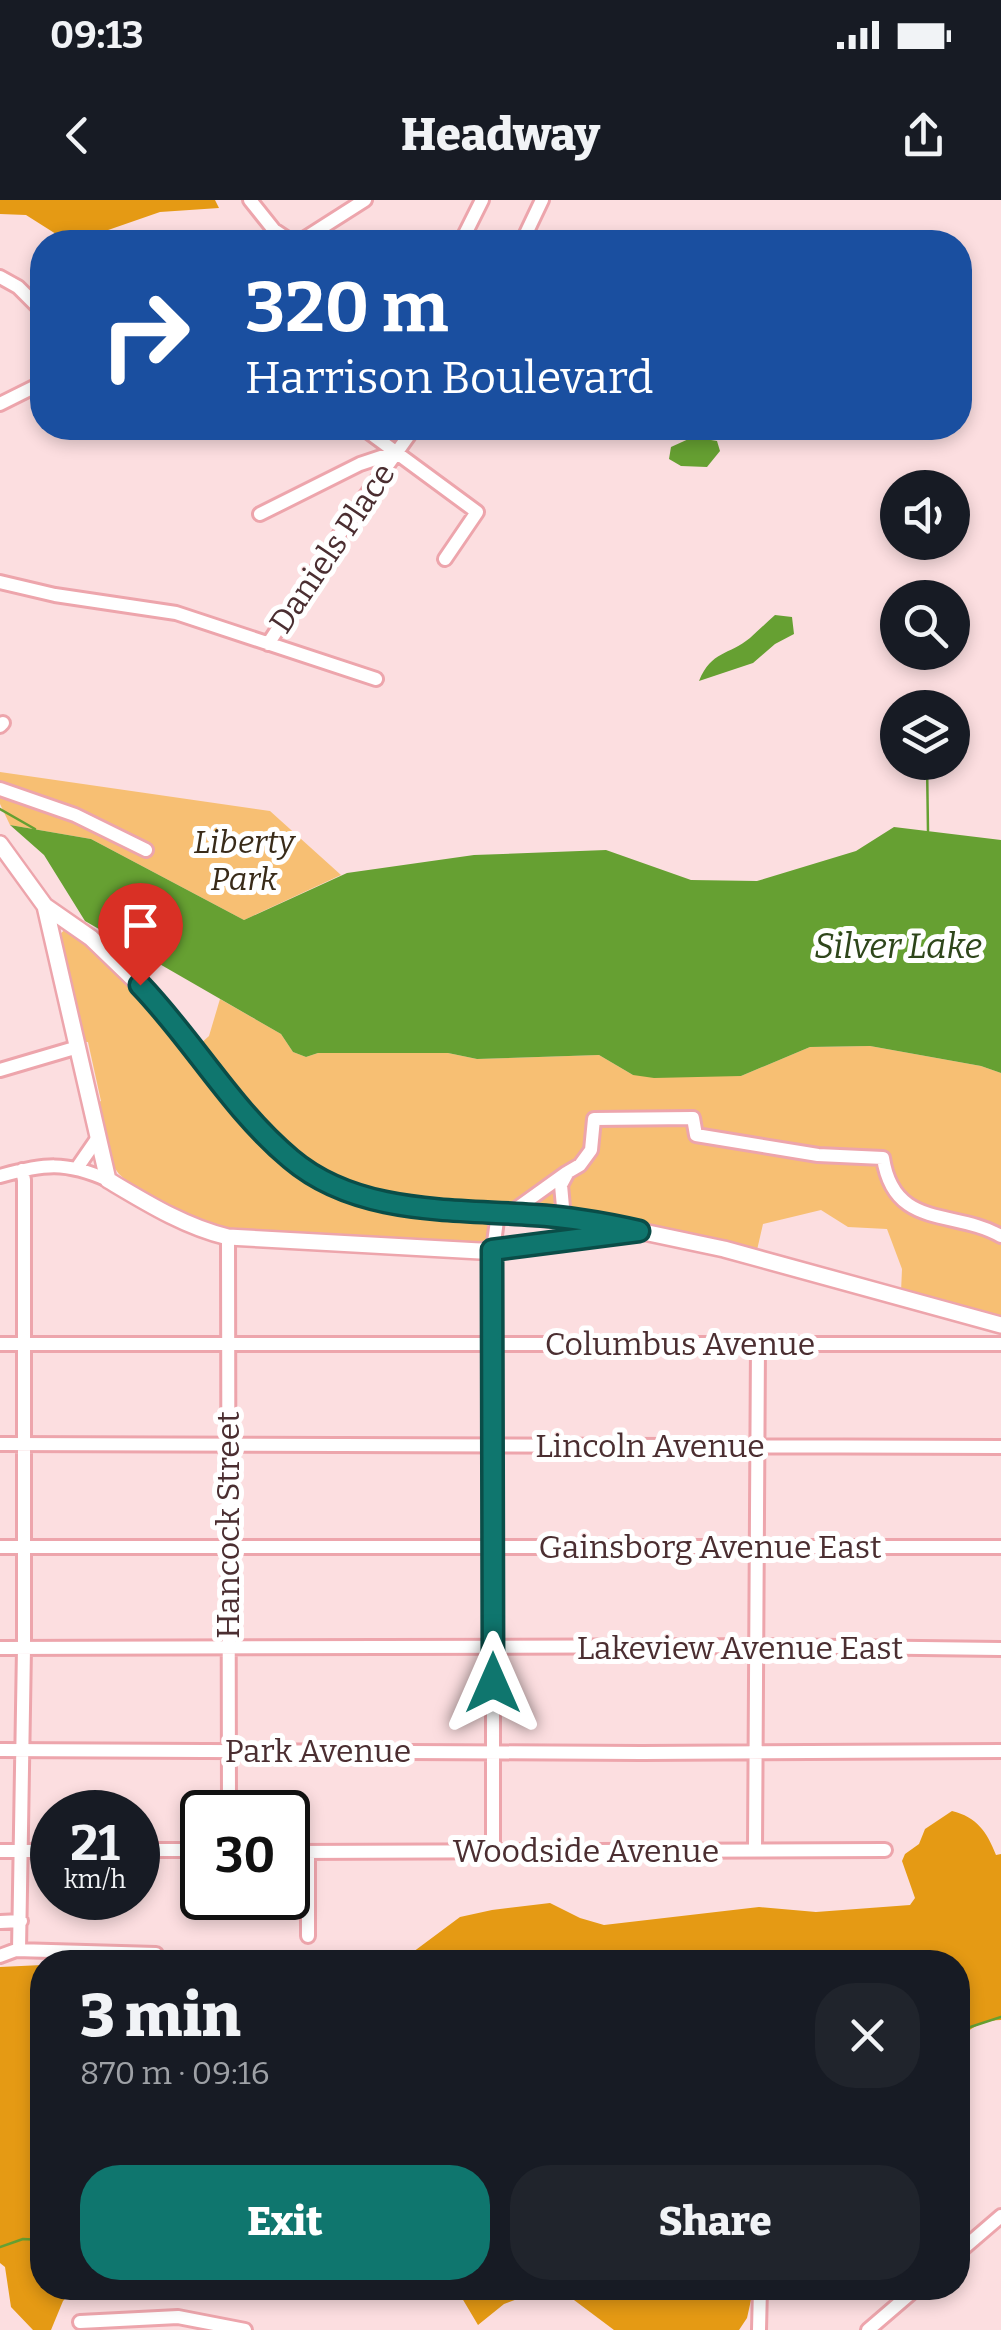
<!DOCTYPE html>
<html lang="en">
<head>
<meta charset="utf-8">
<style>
  :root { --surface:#171b24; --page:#20242c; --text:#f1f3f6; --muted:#9ea1a6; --accent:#0f766e }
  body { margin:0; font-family:Bitter,serif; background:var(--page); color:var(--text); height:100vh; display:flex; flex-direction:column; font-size:38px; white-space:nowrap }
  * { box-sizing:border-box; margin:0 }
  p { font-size:32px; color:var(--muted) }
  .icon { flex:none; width:55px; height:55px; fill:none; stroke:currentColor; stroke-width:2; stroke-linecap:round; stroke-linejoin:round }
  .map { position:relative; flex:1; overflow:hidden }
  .details { position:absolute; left:30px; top:1750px; width:940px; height:350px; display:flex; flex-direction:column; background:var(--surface); border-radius:40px; box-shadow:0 5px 15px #0003 }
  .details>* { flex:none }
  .top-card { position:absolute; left:30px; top:30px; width:942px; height:210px; border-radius:40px; box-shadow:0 5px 15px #0003; background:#1a4fa0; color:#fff; overflow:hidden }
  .buttons { position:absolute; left:880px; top:270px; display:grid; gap:20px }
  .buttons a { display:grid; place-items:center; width:90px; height:90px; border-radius:50%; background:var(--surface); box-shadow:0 5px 15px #0003; font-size:50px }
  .speed { position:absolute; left:30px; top:1590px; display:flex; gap:20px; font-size:50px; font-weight:700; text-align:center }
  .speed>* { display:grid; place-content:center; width:130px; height:130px; border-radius:50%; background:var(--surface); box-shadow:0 5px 15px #0003; line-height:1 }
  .speed small { font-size:25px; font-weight:400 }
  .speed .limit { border:5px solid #111; border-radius:15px; background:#fff; color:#111 }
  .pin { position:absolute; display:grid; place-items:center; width:85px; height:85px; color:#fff; margin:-102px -42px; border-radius:50% 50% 50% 0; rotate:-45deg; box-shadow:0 0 10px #0007 }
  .pin .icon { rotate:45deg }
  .me { position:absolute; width:110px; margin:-55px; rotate:0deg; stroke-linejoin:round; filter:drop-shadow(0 0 8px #0008) }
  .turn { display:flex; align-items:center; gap:35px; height:210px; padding:0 50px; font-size:45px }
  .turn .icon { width:130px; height:130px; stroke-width:2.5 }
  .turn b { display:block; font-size:70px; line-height:85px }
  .round { display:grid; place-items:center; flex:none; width:105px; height:105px; border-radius:40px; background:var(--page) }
  .headline { display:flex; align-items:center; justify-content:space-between; height:170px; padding:0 50px }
  h1 { font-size:60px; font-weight:800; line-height:75px }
  .button { display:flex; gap:20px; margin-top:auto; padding:20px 50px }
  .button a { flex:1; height:115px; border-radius:40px; background:var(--accent); color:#fff; font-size:40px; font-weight:800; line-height:115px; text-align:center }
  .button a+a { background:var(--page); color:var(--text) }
  .status { display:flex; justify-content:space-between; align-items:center; height:70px; padding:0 50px; background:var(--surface); direction:ltr }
  .status svg { height:28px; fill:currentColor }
  header { display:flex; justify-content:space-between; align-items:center; height:130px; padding:0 50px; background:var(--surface); font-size:45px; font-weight:800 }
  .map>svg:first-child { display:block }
  .green { fill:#f7bf73 }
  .forest { fill:#e59a14 }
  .water { fill:#66a032 }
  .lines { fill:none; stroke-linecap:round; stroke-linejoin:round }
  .stream { stroke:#66a032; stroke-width:2.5 }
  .minor-casing { stroke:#eda5ac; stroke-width:18 }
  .major-casing { stroke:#eda5ac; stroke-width:20 }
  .minor { stroke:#fff; stroke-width:12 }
  .major { stroke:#fff; stroke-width:15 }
  .route-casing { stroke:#0a4d48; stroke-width:25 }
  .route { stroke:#0f766e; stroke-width:18 }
  .labels { text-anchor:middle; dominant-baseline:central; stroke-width:10; stroke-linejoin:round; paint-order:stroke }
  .street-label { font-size:32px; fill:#4b2e31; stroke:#fff }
  .park-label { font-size:32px; font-style:italic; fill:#392b19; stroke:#fff }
  .water-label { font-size:35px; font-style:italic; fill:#2e461b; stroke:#fff }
</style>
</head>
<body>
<div class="status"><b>09:13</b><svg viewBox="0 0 49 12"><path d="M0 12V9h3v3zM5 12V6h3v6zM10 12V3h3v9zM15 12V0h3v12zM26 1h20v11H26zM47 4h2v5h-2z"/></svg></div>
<header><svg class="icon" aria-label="back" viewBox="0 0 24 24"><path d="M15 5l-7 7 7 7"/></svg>Headway<svg class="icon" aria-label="share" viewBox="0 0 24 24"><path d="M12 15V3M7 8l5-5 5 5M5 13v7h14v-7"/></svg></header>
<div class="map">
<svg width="1001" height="2130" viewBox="0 0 1001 2130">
  <rect width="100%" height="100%" fill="#fcdee0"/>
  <path class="green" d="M0 572 270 611 341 675 244 720 91 639 10 625 0 604Z
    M68 727 138 790 226 898 328 988 487 1018 492 1024 488 1042 485 1045 369 1040 361 1035 304 1032 298 1035 223 1031 209 1027 137 990 119 974 111 963 97 903 101 901 88 842H85L60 734Z
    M220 799 281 834 293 852 306 857 318 853H448L477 859 599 855 633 875 741 876 810 847 870 846 981 866 1001 873V1119L901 1092 902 1069 887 1029 848 1027 821 1010 763 1024 757 1050C703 1035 650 1023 594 1015 502 1001 394 1020 312 967 266 938 233 886 199 845L209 836Z"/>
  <path class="forest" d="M0 0H215L219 8 160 12 88 37 56 34 26 15 0 14Z
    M952 1611C977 1617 987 1632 996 1655L1001 1654V1820C984 1820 969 1828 958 1840V1762H391L413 1752 460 1717 492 1710 550 1703 580 1718 604 1725 759 1707 816 1712 910 1705 915 1698 902 1661 905 1654 919 1644 925 1629Z
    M42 1765V2088H75L63 2101 51 2130H33L11 2107 5 2067 0 2063V1767Z
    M456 2088H753V2091L747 2118 739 2130H614L566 2094 544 2089 504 2104 478 2125Z"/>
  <path class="water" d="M693 237 717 241 720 251 707 267 681 266 669 259 671 247Z
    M775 415 792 417 794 434 775 444 753 463 699 481C712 450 728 456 750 438 758 431 766 423 775 415Z
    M10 625 91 639 244 720 347 673 474 655 606 650 691 680 757 681 856 651 894 627 1001 640V873L981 866 870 846 810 847 741 876 654 878 633 875 599 855 477 859 448 853H318L306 857 293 852 281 834 85 721 44 655Z"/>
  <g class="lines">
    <path class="stream" d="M927 562 928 631
      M0 609 35 629
      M958 1831 1001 1817
      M0 2047 23 2039 42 2040"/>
    <g class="minor-casing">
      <path id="minor" d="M250 0 274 30 292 42
        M299 42 365 0
        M461 42 482 0
        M522 42 542 0
        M0 77 18 87 42 111
        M0 204 42 183
        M363 228 477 312 445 359
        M260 314 360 264 396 252
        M0 382 55 395 176 413 376 479
        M268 444 355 311 414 228
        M0 526 3 523
        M0 589 75 615 146 650
        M0 870 78 847
        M77 968 97 939
        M0 976C44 964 65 961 108 980
        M509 1014 566 973
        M564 1018 561 985 568 972 580 965 591 950 594 919 693 918 696 935 818 955 883 958C894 1030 954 1009 1001 1036
        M228 1037 229 1612
        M0 1144H1001
        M0 1244 1001 1247
        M0 1347H1001
        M0 1448 757 1446 1001 1449
        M0 1550 642 1553 1001 1551
        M138 1650H202
        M755 1650 758 1144
        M0 1651H52
        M288 1652 885 1650
        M493 1652V1050L498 1013
        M0 1722 21 1721
        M308 1736V1652
        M19 1750 24 1448V980L22 970
        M0 1756 16 1750 156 1754
        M958 2053 1001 2016
        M80 2122 178 2117 245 2130
        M759 2130 760 2088
        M868 2130 917 2088"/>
    </g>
    <g class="major-casing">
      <path id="major" d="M0 644 45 706 91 738 147 792 268 938 301 967 337 988 386 1003 424 1008 601 1023 724 1049 1001 1125
        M45 706 108 980C145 1002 185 1027 228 1037L480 1051 632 1033"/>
    </g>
    <use href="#minor" class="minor"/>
    <use href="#major" class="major"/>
  </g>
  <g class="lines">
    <g class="route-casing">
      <path id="route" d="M140 785C193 840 232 910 291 959 357 1015 452 1009 533 1015 569 1017 604 1023 639 1031L492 1050 493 1483"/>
    </g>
    <use href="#route" class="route"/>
  </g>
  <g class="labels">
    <g class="street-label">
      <text transform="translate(332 348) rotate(-56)">Daniels Place</text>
      <text x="680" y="1144">Columbus Avenue</text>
      <text x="650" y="1246">Lincoln Avenue</text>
      <text transform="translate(228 1325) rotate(-90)">Hancock Street</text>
      <text x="710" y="1347">Gainsborg Avenue East</text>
      <text x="740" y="1448">Lakeview Avenue East</text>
      <text x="318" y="1551">Park Avenue</text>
      <text x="586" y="1651">Woodside Avenue</text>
    </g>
    <g class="park-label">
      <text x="244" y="642">Liberty<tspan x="244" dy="37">Park</tspan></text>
    </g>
    <g class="water-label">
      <text x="898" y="746">Silver Lake</text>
    </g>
  </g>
</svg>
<div class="buttons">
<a><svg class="icon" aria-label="sound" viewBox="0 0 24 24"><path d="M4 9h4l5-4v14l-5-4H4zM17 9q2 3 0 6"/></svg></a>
<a><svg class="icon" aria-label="search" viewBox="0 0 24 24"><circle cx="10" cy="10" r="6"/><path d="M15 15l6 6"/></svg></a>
<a><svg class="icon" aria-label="layers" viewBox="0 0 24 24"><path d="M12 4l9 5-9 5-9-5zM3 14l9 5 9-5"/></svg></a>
</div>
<div class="speed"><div>21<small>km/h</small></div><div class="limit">30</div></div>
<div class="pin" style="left:140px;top:785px;background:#d93025"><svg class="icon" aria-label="arrive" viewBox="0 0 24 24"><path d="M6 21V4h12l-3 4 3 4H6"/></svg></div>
<svg class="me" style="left:493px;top:1483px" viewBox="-20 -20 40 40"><path d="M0-17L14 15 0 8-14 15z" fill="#0f766e" stroke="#fff" stroke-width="4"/></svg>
<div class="top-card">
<div class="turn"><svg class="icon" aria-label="right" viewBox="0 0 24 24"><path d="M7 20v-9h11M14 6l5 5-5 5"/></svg><div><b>320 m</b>Harrison Boulevard</div></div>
</div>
<section class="details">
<div class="headline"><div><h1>3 min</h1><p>870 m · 09:16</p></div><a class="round"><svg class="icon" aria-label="close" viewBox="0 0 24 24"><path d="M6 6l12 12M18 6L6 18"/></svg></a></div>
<div class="button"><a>Exit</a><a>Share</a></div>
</section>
</div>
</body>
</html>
